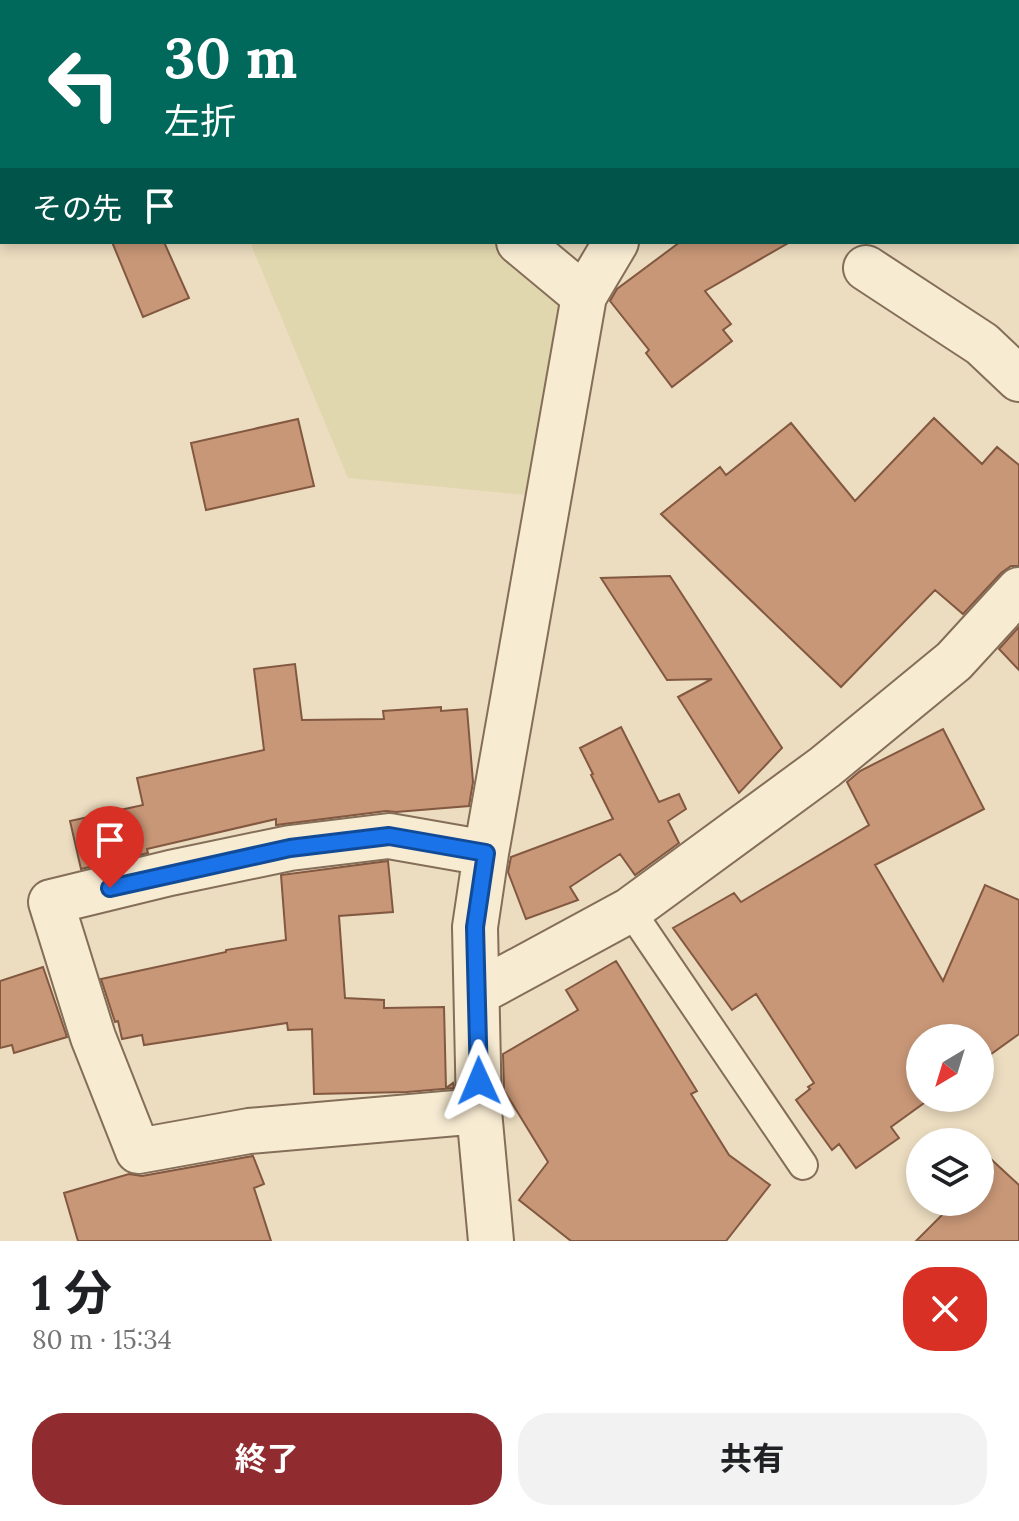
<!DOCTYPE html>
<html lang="ja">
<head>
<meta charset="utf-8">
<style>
  :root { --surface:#fff; --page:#f2f2f2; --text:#202124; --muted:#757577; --accent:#902b2f }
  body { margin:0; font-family:Lora,"Noto Sans JP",serif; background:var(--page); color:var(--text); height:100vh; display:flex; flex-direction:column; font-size:30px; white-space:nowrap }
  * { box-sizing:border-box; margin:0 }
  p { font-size:26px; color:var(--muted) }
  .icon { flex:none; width:44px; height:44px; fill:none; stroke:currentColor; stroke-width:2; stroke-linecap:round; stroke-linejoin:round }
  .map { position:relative; height:1241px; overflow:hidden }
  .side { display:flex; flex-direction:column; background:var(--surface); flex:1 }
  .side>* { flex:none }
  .banner { position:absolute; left:0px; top:0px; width:1020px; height:244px; box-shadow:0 4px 12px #0003; background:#00695c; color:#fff; overflow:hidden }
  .needle { width:52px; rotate:218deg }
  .fabs { position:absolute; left:906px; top:1024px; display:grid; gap:16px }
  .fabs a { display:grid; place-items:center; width:88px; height:88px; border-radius:50%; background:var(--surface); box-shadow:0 4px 12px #0003; font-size:40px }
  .pin { position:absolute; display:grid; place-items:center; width:68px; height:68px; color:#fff; margin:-82px -34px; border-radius:50% 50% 50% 0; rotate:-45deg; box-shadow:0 0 8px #0007 }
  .pin .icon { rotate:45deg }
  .me { position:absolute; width:88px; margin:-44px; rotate:359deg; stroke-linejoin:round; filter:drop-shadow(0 0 6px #0008) }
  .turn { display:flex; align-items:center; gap:28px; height:168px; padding:0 32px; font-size:36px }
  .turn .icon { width:104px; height:104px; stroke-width:2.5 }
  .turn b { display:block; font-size:56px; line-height:68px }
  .then { display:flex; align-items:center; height:76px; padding:0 32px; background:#0003; gap:16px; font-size:30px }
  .round { display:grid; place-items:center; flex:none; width:84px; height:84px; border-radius:32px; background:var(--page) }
  .overview { display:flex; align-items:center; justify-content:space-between; height:136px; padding:0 32px }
  h1 { font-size:48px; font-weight:700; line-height:60px }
  .primary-button { display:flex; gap:16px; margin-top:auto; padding:16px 32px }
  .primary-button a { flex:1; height:92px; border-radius:32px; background:var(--accent); color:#fff; font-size:32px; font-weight:700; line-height:92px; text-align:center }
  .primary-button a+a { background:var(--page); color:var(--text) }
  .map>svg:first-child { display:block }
  .farmland { fill:#e1d7ae }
  .building { fill:#c89777; stroke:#825840; stroke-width:2 }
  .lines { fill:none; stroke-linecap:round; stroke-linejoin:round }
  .service-casing { stroke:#846e59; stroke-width:32 }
  .minor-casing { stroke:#846e59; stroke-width:48 }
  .path { stroke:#846e59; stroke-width:5; stroke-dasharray:6 4; stroke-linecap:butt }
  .service { stroke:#f7ebd2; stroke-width:28 }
  .minor { stroke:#f7ebd2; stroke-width:44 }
  .route-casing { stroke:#114b97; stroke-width:20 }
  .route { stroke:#1a73e8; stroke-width:14 }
</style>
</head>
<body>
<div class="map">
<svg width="1019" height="1241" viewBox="0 0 1019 1241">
  <rect width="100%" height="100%" fill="#ecddc0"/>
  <path class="farmland" d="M0 0H60V2H2V173L0 174Z
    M250 242H494L566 304 527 495 348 478Z"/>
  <path class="building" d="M112 242H164L189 298 143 317Z
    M680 242H790L705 291 731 324 723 330 732 341 672 387 646 353 649 350 610 301 617 289Z
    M934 418 982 464 997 447 1019 465V566H1011L1001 573 963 614 935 590 841 687 661 514 720 467 726 475 791 423 855 501Z
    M298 419 314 486 206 510 191 443Z
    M670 576 782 748 739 793 678 697 712 679 667 680 601 578Z
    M1019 627V670L999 649Z
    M295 664 302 720 384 719 383 711 441 707V711L467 709 473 782 469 806 396 812 386 811 276 825V819L147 849 148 853 81 869 70 821 143 805 137 778 264 750 254 669Z
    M621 727 659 802 679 794 686 809 668 821 679 843 635 875 620 854 570 887 578 900 526 919 508 872 511 857 613 819 591 775 593 774 580 748Z
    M943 729 984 809 875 865 943 981 985 885 1019 900V1034L980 1062V1038H920V1098H931L891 1127 899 1138 856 1168 839 1144 832 1150 796 1100 810 1089 808 1087 814 1083 756 994 732 1010 673 928 734 893 741 902 869 825 847 782 860 771Z
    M388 861 393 912 339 916 345 998 384 1000V1008L444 1007 446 1088 453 1083 454 1088 407 1092 314 1094 312 1029 288 1030 287 1023 144 1045 142 1035 122 1039 118 1021 115 1022 101 979 226 952V950L286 940 281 875Z
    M616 961 697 1091 691 1094 729 1155 770 1185 726 1241H571L519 1200 548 1162 504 1090 503 1054 578 1010 566 990Z
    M43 967 67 1037 14 1053 12 1045 0 1048V981Z
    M980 1149 1019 1185V1241H916L955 1202H980Z
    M253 1156 264 1184 254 1188 271 1241H78L64 1193 129 1174 142 1176Z"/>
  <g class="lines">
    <g class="service-casing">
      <path id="service" d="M630 910 803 1165"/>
    </g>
    <g class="minor-casing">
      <path id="minor" d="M283 0 285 2
        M794 0 801 2
        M656 2 689 0
        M872 2 876 0
        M519 242 584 296
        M866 268 982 344 1019 379
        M477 993 630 910 825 767 954 661 1019 590
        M479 1111 249 1131 138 1151 93 1037 51 902 170 873 290 848 389 836 486 853
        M491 1241 479 1111 475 927 486 853 584 296 616 242"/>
    </g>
    <path class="path" d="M0 190H2"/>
    <use href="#service" class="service"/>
    <use href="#minor" class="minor"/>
  </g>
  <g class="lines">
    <g class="route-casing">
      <path id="route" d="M110 888 290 848 389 836 486 853 475 927 479 1081"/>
    </g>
    <use href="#route" class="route"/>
  </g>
</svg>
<div class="fabs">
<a><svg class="needle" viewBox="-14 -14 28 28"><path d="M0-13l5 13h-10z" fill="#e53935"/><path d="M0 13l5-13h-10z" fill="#757577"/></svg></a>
<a><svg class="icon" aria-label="layers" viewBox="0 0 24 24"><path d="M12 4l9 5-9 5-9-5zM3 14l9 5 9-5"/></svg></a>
</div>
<div class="pin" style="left:110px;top:888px;background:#d93025"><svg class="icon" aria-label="arrive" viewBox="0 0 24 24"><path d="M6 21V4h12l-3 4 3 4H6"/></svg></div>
<svg class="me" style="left:479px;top:1081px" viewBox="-20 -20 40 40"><path d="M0-17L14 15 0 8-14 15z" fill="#1a73e8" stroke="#fff" stroke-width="4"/></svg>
<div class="banner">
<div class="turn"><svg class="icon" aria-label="left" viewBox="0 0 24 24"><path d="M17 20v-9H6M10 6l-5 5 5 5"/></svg><div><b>30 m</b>左折</div></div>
<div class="then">その先<svg class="icon" aria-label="arrive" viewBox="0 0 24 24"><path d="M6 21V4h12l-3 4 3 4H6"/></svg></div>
</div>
</div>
<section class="side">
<div class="overview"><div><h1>1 分</h1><p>80 m · 15:34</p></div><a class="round" style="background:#d93025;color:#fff"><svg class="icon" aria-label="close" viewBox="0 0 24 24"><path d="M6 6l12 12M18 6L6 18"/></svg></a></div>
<div class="primary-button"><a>終了</a><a>共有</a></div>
</section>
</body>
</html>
